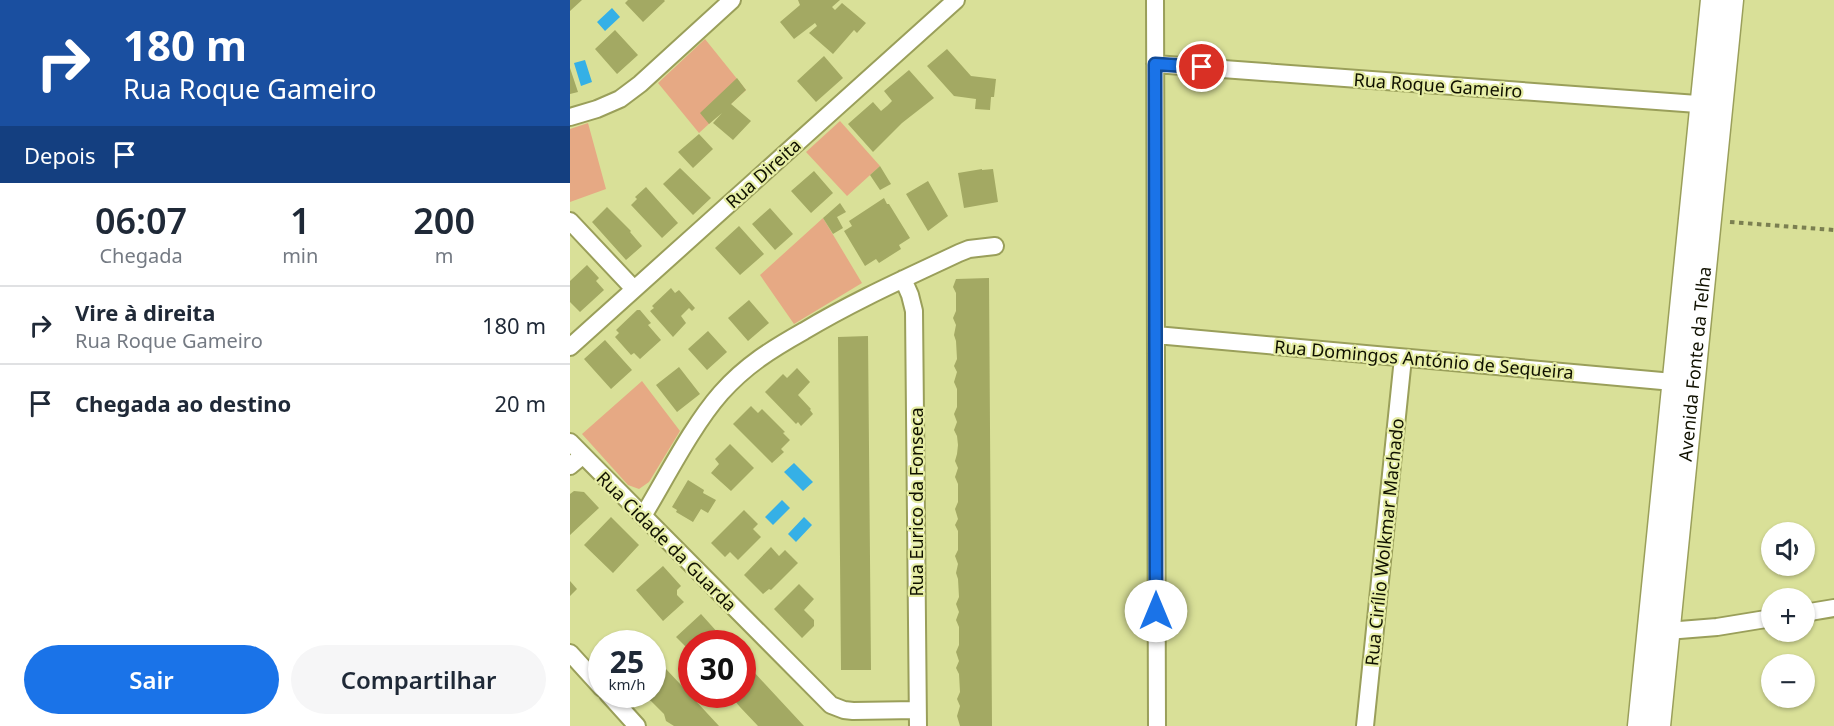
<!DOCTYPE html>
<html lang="pt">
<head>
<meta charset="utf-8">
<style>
  :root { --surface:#fff; --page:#f6f6f7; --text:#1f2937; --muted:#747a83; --line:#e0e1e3; --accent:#1a73e8 }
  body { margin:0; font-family:"Noto Sans",sans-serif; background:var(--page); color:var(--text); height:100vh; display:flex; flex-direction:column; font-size:22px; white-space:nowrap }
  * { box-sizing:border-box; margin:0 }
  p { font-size:20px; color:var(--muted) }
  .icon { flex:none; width:33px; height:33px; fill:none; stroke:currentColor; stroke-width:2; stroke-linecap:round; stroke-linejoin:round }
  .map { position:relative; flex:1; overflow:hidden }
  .sheet { display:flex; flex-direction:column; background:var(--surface); width:570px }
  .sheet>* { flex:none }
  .guide { background:#1a4fa0; color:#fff; overflow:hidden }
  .tools { position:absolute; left:1191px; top:522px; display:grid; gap:12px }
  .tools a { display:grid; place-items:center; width:54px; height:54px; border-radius:50%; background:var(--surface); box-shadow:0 2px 4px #0004; font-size:30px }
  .speed { position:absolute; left:18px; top:630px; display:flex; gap:12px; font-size:30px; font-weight:700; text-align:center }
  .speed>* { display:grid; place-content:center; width:78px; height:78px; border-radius:50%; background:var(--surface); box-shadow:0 2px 4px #0004; line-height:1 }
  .speed small { font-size:15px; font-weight:400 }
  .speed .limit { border:9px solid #d22; background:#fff; color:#111 }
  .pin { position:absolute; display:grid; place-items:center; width:51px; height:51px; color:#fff; margin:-26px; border:3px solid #fff; border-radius:50%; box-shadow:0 2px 6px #0007 }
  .me { position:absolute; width:66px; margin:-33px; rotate:0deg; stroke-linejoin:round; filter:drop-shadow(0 0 4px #0008) }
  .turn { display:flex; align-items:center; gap:21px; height:126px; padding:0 24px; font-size:27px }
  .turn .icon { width:78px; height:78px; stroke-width:2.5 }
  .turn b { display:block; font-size:42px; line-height:51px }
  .then { display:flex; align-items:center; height:57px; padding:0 24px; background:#0003; gap:12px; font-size:22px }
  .eta { display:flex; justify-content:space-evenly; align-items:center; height:102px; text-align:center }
  .eta b { font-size:36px; font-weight:600; line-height:42px }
  .button { display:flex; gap:12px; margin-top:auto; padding:12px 24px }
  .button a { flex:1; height:69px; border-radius:36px; background:var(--accent); color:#fff; font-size:24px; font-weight:600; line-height:69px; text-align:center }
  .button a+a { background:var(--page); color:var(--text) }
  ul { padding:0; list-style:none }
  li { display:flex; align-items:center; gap:18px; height:78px; padding:0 24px; border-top:2px solid var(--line) }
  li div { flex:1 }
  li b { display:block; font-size:22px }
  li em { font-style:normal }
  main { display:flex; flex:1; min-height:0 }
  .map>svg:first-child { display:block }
  .green { fill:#e6a984 }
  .water { fill:#35b0e6 }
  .building { fill:#a3a963 }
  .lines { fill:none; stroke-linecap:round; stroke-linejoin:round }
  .street-casing { stroke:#9a9f5a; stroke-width:20 }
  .secondary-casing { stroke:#9a9f5a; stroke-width:27 }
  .path { stroke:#7b7f51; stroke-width:4; stroke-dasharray:4.5 4.5; stroke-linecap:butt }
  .street { stroke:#fff; stroke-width:16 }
  .secondary { stroke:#fff; stroke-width:24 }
  .route-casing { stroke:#114b97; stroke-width:15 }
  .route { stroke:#1a73e8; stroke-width:10 }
  .labels { text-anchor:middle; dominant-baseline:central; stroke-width:4.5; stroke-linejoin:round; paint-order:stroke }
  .street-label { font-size:18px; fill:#101100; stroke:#e6eda5 }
</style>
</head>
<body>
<main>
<section class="sheet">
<div class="guide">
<div class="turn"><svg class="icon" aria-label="right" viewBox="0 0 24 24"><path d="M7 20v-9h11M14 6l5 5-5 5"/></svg><div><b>180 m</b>Rua Roque Gameiro</div></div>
<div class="then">Depois<svg class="icon" aria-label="arrive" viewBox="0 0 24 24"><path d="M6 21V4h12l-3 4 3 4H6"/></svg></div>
</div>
<div class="eta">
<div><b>06:07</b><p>Chegada</p></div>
<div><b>1</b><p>min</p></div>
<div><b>200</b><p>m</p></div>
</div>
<ul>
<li><svg class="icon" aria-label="right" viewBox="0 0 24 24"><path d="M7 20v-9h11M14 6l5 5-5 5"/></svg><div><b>Vire à direita</b><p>Rua Roque Gameiro</p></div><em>180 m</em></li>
<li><svg class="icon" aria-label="arrive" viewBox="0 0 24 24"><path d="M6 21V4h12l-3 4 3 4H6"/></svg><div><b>Chegada ao destino</b></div><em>20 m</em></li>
</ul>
<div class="button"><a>Sair</a><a>Compartilhar</a></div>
</section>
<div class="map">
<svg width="1264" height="726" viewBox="0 0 1264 726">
  <rect width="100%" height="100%" fill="#d9e098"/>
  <path class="green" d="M135 39 176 90 129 133 88 83Z
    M270 121 310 166 277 196 236 152Z
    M18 123 36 189 0 202V129Z
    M253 218 292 283 224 324 190 275Z
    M72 381 110 431 79 482 69 489 58 485 12 434Z"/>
  <path class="water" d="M42 8 50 17 35 31 27 22Z
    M15 60 22 82 11 86 4 63Z
    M224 463 243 482 233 491 214 472Z
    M212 500 220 508 203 525 195 517Z
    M234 517 242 525 226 542 218 534Z"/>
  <path class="building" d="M0 0H12L0 11Z
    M58 0H94L95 1 73 22 55 3Z
    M228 0H270L262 7 265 10 272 3 296 23 287 33 284 30 263 54 239 33 247 26 245 23 224 39 210 22 230 5Z
    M45 30 68 55 47 74 25 49Z
    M377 49 401 76 426 79 424 97H421L420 110 405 109 406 99 384 96 357 66Z
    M254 56 273 78 246 102 227 81Z
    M0 68 8 92 0 94Z
    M339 70 364 98 332 123 303 152 278 124 303 102 311 111 317 106 322 101 314 91Z
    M167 78 176 90 161 104 181 121 163 140 143 123 152 113 139 124 130 113Z
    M129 134 143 149 123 168 108 152Z
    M310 166 321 184 310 190 300 175Z
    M110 168 141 198 123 215 93 184Z
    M412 169V170L423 169 428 202 394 208 388 173Z
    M244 171 263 193 241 213 221 191Z
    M358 181 378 216 358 231 336 194Z
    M76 187 108 223 92 238 61 205 67 199 65 197Z
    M314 198 317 204H319L340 238 329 245 331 249 309 263 306 259 295 266 274 231 282 226 279 221Z
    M270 203 276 212 267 217 273 228 263 234 253 218Z
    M37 207 61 231 60 232 72 246 56 260 22 222Z
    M200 208 223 234 205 250 182 224Z
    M169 226 194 254 170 275 145 248Z
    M17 265 29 278 26 281 34 290 10 312 0 302V281Z
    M419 278 422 726H390L387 716 390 706 387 699 390 692 389 674 386 668 389 661 386 652 389 645V627L386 620 389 612 386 604 389 597 388 579 386 573 388 564 385 556 388 550V531L385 525 388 519 385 509 388 502V484L385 477 388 468 385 461 387 454 388 445 387 436 384 430 387 422 384 414 387 407V389L384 382 387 372 384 366 387 359 386 341 384 335 386 325 383 318 386 311V293L383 287 386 279Z
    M101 288 105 293 109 290 125 308 122 311 119 308 111 316 116 323 103 337 80 311 84 308 82 306Z
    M179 300 199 323 178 341 158 318Z
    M67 310H70L81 323 78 325 91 340 70 359 64 353 61 355 45 337 49 333 46 330Z
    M138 331 157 352 137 370 118 349Z
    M298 336 301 670H271L268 337Z
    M35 340 62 370 41 389 14 359Z
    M109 367 130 394 107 412 86 385Z
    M227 368 240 382 228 395 241 409 240 410 243 414 231 426 228 422 226 424 195 392 213 374 217 378Z
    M181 406 188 413 192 409 215 432 213 433 220 440 211 449 214 452 202 463 163 424Z
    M160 444 184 468 161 491 141 473 149 464 145 459Z
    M118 480 134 490 133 493 146 500 138 513 131 509 123 522 106 512 107 510 102 507Z
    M4 491 14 492 29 508 0 535V494Z
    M174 510 188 524 183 529 191 537 168 560 160 552 155 557 141 543Z
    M41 517 69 545 43 573 14 545Z
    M201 547 209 556 215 550 228 563 201 590 199 589 193 594 174 575Z
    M93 566 111 586 107 590V595L114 602 93 621 66 590Z
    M0 581 7 589 0 596Z
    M229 584 244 599 234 610 244 620V626L232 638 204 609Z
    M131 614 158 644H122V653L106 637Z
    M63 632 73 644H51Z
    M82 654 111 685 149 726H104L96 721 94 714 81 701 74 698 72 694H82Z
    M172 659 195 684 234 726H188L170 707 159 694H172Z"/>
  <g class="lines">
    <g class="street-casing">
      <path id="street" d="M585 0 587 726
        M585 64 1141 105
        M0 117 27 109 50 99 70 84 162 0
        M0 221 64 289
        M333 279 340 295 344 311 348 726
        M586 335 1114 383
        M0 347 386 0
        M0 442 261 705 274 710 283 711 347 710
        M0 466 12 456
        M73 516C96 478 122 426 151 393 176 365 202 349 234 331 284 301 336 278 389 253L399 249 425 246
        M1234 613 1264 608
        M1097 631 1147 627 1202 618
        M0 653 32 688
        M38 694 67 726
        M795 726 833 358"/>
    </g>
    <g class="secondary-casing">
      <g id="secondary">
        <path d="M1070 726 1143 0"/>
        <path id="s1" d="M1088 726 1161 0"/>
      </g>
    </g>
    <path class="path" d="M1160 222 1264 230"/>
    <use href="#street" class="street"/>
    <use href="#secondary" class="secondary"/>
  </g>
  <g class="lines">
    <g class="route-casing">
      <path id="route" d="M586 611 585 64 632 67"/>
    </g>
    <use href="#route" class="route"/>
  </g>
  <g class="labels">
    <g class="street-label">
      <text transform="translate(868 85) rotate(4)">Rua Roque Gameiro</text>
      <text transform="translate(193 173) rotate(-42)">Rua Direita</text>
      <text transform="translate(854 359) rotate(5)">Rua Domingos António de Sequeira</text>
      <text stroke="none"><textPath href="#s1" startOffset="364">Avenida Fonte da Telha</textPath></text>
      <text transform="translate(346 502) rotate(-90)">Rua Eurico da Fonseca</text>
      <text transform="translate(97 541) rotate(45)">Rua Cidade da Guarda</text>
      <text transform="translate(814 542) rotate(-84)">Rua Cirílio Wolkmar Machado</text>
    </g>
  </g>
</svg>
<div class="tools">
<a><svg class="icon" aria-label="sound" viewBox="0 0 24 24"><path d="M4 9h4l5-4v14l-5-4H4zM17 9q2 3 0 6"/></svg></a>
<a>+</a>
<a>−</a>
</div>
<div class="speed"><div>25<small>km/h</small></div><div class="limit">30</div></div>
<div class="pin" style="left:632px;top:67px;background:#d93025"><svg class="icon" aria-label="arrive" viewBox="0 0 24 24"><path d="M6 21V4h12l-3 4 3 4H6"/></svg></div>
<svg class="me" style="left:586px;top:611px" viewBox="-20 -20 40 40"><circle r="19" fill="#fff"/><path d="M0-13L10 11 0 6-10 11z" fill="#1a73e8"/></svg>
</div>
</main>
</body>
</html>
